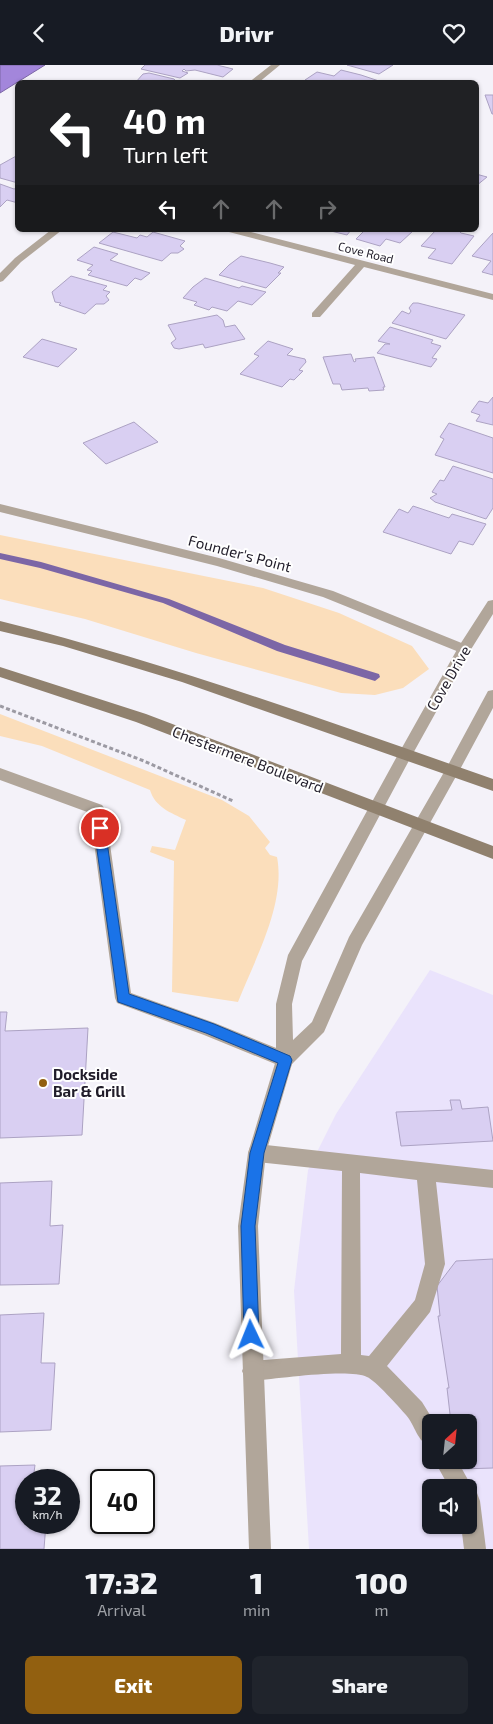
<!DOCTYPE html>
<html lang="en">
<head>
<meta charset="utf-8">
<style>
  :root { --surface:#171b24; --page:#20242c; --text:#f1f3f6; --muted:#9ea1a6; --accent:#926010 }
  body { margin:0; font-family:"Exo 2",sans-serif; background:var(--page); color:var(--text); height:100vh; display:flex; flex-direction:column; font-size:19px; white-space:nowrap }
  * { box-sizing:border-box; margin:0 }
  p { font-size:16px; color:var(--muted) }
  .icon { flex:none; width:28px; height:28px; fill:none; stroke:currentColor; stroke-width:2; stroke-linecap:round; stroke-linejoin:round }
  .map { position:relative; height:1484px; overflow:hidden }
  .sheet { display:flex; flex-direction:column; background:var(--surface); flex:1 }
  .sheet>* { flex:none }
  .banner { position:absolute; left:15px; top:15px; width:464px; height:152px; border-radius:8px; box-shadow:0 1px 4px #0004; background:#202124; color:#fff; overflow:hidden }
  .needle { width:32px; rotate:27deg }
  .controls { position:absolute; left:422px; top:1349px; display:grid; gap:10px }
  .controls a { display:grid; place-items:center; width:55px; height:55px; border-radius:8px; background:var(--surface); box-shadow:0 1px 4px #0004; font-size:25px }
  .speed { position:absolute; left:15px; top:1404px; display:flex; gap:10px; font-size:25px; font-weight:700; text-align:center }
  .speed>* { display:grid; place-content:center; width:65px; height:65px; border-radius:50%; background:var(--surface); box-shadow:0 1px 4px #0004; line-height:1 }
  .speed small { font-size:12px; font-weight:400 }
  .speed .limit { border:2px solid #111; border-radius:8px; background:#fff; color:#111 }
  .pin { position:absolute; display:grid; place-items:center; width:42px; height:42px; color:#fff; margin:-21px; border:2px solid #fff; border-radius:50%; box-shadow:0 1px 5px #0007 }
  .me { position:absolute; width:55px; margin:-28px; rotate:358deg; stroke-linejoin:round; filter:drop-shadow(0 0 4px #0008) }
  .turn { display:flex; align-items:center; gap:18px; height:105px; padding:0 25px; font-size:22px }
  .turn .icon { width:65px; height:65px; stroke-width:2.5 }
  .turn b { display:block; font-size:35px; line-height:42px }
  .lanes { display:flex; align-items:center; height:48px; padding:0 25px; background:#0003; justify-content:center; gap:25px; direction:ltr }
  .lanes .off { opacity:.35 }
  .eta { display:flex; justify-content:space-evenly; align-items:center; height:85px; text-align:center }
  .eta b { font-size:30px; font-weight:800; line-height:35px }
  .cta { display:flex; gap:10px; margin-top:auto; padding:10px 25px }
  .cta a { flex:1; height:58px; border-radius:8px; background:var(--accent); color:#fff; font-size:20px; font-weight:800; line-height:58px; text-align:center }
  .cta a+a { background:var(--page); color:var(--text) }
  header { display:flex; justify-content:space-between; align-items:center; height:65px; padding:0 25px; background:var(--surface); font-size:22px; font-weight:800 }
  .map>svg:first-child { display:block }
  .built { fill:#eae3fc; fill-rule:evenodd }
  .green { fill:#fbdebb }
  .water { fill:#a386db; stroke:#7c66a6 }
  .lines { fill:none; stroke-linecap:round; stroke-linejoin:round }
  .stream { fill:#7c66a6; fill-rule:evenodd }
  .building { fill:#d9cff2; stroke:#aca2c3 }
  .path { stroke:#9c9aa3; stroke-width:3; stroke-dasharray:4 2.5; stroke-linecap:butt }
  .service { fill:#b1a69a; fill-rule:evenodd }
  .minor { fill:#b1a69a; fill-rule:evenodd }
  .tertiary { fill:#b1a69a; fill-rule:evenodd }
  .secondary { fill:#90816e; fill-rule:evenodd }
  .route { fill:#1a73e8; stroke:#114b97 }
  .poi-dot { fill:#926010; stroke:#fff; stroke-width:2 }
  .labels { text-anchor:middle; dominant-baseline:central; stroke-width:4; stroke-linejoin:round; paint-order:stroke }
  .far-street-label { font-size:12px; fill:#211d2a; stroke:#fff }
  .street-label { font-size:15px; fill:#211d2a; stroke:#fff }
  .poi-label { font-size:15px; font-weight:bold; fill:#211d2a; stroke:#fff; text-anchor:start }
</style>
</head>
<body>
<header><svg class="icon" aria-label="back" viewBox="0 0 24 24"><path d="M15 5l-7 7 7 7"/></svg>Drivr<svg class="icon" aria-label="heart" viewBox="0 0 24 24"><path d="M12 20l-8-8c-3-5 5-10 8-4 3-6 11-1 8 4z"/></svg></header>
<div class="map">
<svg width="493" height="1484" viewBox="0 0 493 1484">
  <rect width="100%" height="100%" fill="#f4f2f9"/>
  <path class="built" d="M430 905 493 930V1484H309L294 1226 308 1105 336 1049ZM431 1358H469V1395H431ZM431 1422H469V1460H431Z"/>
  <path class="green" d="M0 470 263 523 339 548 412 581 429 604 403 623 375 630 341 628 196 588 85 554 0 534Z
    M0 649 222 735 249 751 270 777 265 783 270 790 277 792C286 839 255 894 238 937L172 927 174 796 150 787 152 781 175 785 186 755C171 748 155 742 150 725L42 681 0 671Z"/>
  <path class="water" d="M0 0H45L0 28Z"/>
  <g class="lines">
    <path class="stream" d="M0 488 41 497 169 534 285 580 379 609 380 612 375 616 277 586 163 538 40 503 0 494Z"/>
  </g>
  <path class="building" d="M145 0H217L233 4 223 12 195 5 186 6 184 4 182 6 188 8 180 13 141 4Z
    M347 0H393L379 9Z
    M341 5 361 10 379 16 377 18H316L305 15 317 7 334 11Z
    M149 8 174 14 176 16 135 18 143 9Z
    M485 30H493V49H492Z
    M18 90V118L0 113V100Z
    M476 109 487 112 476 121Z
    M0 119 14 124 18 123V138L7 135 0 142Z
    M327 165H351L347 170Z
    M365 165H414L400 178 386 174 380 181 356 174Z
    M436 165H458L461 168 474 171 452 199 428 193 436 184 421 181Z
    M113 167 137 173 140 170 147 172 153 167 185 176 180 181 184 184 178 188H171L162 196 99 178Z
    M493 168V210L482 207 491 196 472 191Z
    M94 182 118 189 110 195 150 208 141 215 135 213 127 221 88 210 92 206 87 205 93 200 77 195Z
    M241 191 270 198 284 202 278 208H281L266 223 219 210 229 200Z
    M71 211 107 221 103 225 110 227 106 231 109 235 104 239H96L85 249 59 240 61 238 55 237 52 227Z
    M205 213 239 223 242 221 266 227 252 240 238 236 227 246 212 242 209 245 194 240 197 237 183 233 193 222Z
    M413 238H418L465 250 446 274 392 258 402 246 409 249 411 246 409 243Z
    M217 250 223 255 225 262 235 260 245 274 205 283 203 279 179 284 174 283 171 278 176 274 168 260Z
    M390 262 433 275 431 278 441 281 432 293 437 294 431 302 377 288 385 279H390L378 276Z
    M42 274 77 284 58 302 23 292Z
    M268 276 293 284 287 290 305 294 306 297 299 305 303 306 294 315 290 314 282 322 240 309 259 291 254 289Z
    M351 289 354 297 356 296 355 294 374 292 385 322H383L384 325 369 326 368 323 342 325 340 319H333L323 292Z
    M493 332V360L476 356 480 350 471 347 479 336 488 338Z
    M134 357 158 377 106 399 83 378Z
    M449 358 493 373V408L435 390 444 374 440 372Z
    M453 401 493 414V443L486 454 435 437 430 433 437 429 432 427 440 415 444 416Z
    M413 441 449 453 452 449 486 459 473 480 459 476 451 489 383 467 399 444 408 448Z
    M0 947H7L5 966 88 963 82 1070 0 1073Z
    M450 1035H460L462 1044 488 1042 493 1076 401 1081 396 1047 452 1045Z
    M52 1116 50 1161 63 1160 59 1219 0 1220V1118Z
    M493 1194V1403L460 1404 459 1395H469V1358H451L447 1323H449L438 1251H440L437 1221 456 1196Z
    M44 1248 41 1298H55L51 1365 0 1367V1250Z
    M35 1400 33 1415H26V1458H46L44 1484H0V1401Z"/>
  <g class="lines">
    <path class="path" d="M0 641 144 696 233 736"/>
    <path class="service" d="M0 439 219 493 333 526 469 581 471 584 469 587H459L323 532 217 501 0 447Z
      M0 703 102 740 105 744 131 928 215 958 291 989 294 995 291 1001 285 1003 204 970 117 938 115 933 90 748 0 715Z
      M257 1079 493 1105V1123L436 1117 445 1199 430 1247 387 1301 422 1337 435 1358H431V1382C417 1377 415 1360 406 1350 399 1342 375 1315 367 1312 349 1303 275 1314 252 1316L245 1313 242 1306 245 1299 252 1296 341 1289 342 1106 257 1097 250 1094 248 1088 250 1082ZM360 1108 417 1115 425 1199 415 1235 369 1291 361 1290Z
      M434 1395H457L472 1422 470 1426 477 1428 480 1436 486 1484H464L461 1460H469V1422H449Z"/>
    <path class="minor" d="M271 0H280L258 18H248Z
      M51 165H62L21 197 3 216 0 217V208L15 193Z
      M227 165H243L493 229V235L364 202 320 252H312V248L355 200 229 167Z
      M493 535V549L470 586 411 692 406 693 401 692 399 688 459 581 488 536Z
      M493 625V643L457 710 452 712 447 710 445 706 447 702 488 626Z"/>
    <path class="tertiary" d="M406 683 411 684 413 688 302 896 292 939 293 975 312 957 349 872 447 702 452 700 457 702 459 706 362 880 324 967 292 999 266 1088 258 1161 271 1484H249L238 1161 248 1088 276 995V939L288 890 401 684Z"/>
    <path class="secondary" d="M0 556C168 598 330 657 493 714V726L182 617 63 581 0 566Z
      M0 602 146 649 493 781V794L136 657 0 612Z"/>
  </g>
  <path class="route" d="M100 759 105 763 129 929 214 959 290 991 292 995 264 1088 255 1161 259 1270 257 1275 251 1277 246 1275 244 1270 241 1161 250 1088 278 998 206 968 118 937 94 763Z"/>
  <circle class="poi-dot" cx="43" cy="1018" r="5"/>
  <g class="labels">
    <g class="far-street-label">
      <text transform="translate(366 187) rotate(14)">Cove Road</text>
    </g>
    <g class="street-label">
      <text transform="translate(240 488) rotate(15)">Founder's Point</text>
      <text transform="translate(448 613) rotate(-60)">Cove Drive</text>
      <text transform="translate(248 694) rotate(21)">Chestermere Boulevard</text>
    </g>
    <g class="poi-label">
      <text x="53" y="1009">Dockside<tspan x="53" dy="17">Bar &amp; Grill</tspan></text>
    </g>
  </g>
</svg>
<div class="controls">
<a><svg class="needle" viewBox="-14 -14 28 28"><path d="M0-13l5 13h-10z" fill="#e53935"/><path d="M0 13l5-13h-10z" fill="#9ea1a6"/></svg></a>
<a><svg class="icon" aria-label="sound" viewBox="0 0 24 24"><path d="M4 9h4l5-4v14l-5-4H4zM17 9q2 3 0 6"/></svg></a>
</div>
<div class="speed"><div>32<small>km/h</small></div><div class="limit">40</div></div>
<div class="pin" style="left:100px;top:763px;background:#d93025"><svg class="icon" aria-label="arrive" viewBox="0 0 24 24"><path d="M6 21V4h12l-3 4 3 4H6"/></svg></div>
<svg class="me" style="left:251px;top:1270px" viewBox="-20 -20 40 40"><path d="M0-17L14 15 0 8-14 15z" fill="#1a73e8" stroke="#fff" stroke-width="4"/></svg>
<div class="banner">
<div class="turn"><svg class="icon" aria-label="left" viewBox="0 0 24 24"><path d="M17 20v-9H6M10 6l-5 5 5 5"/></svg><div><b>40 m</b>Turn left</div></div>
<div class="lanes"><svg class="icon" aria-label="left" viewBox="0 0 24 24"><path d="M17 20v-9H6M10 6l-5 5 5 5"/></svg><svg class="icon off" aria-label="ahead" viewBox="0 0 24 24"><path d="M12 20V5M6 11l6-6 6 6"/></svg><svg class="icon off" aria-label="ahead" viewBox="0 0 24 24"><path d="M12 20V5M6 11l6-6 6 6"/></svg><svg class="icon off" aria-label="right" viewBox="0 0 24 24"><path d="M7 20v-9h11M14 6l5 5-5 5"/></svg></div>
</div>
</div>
<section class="sheet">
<div class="eta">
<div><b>17:32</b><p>Arrival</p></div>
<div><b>1</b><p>min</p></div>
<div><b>100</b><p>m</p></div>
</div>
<div class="cta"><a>Exit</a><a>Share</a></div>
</section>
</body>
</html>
